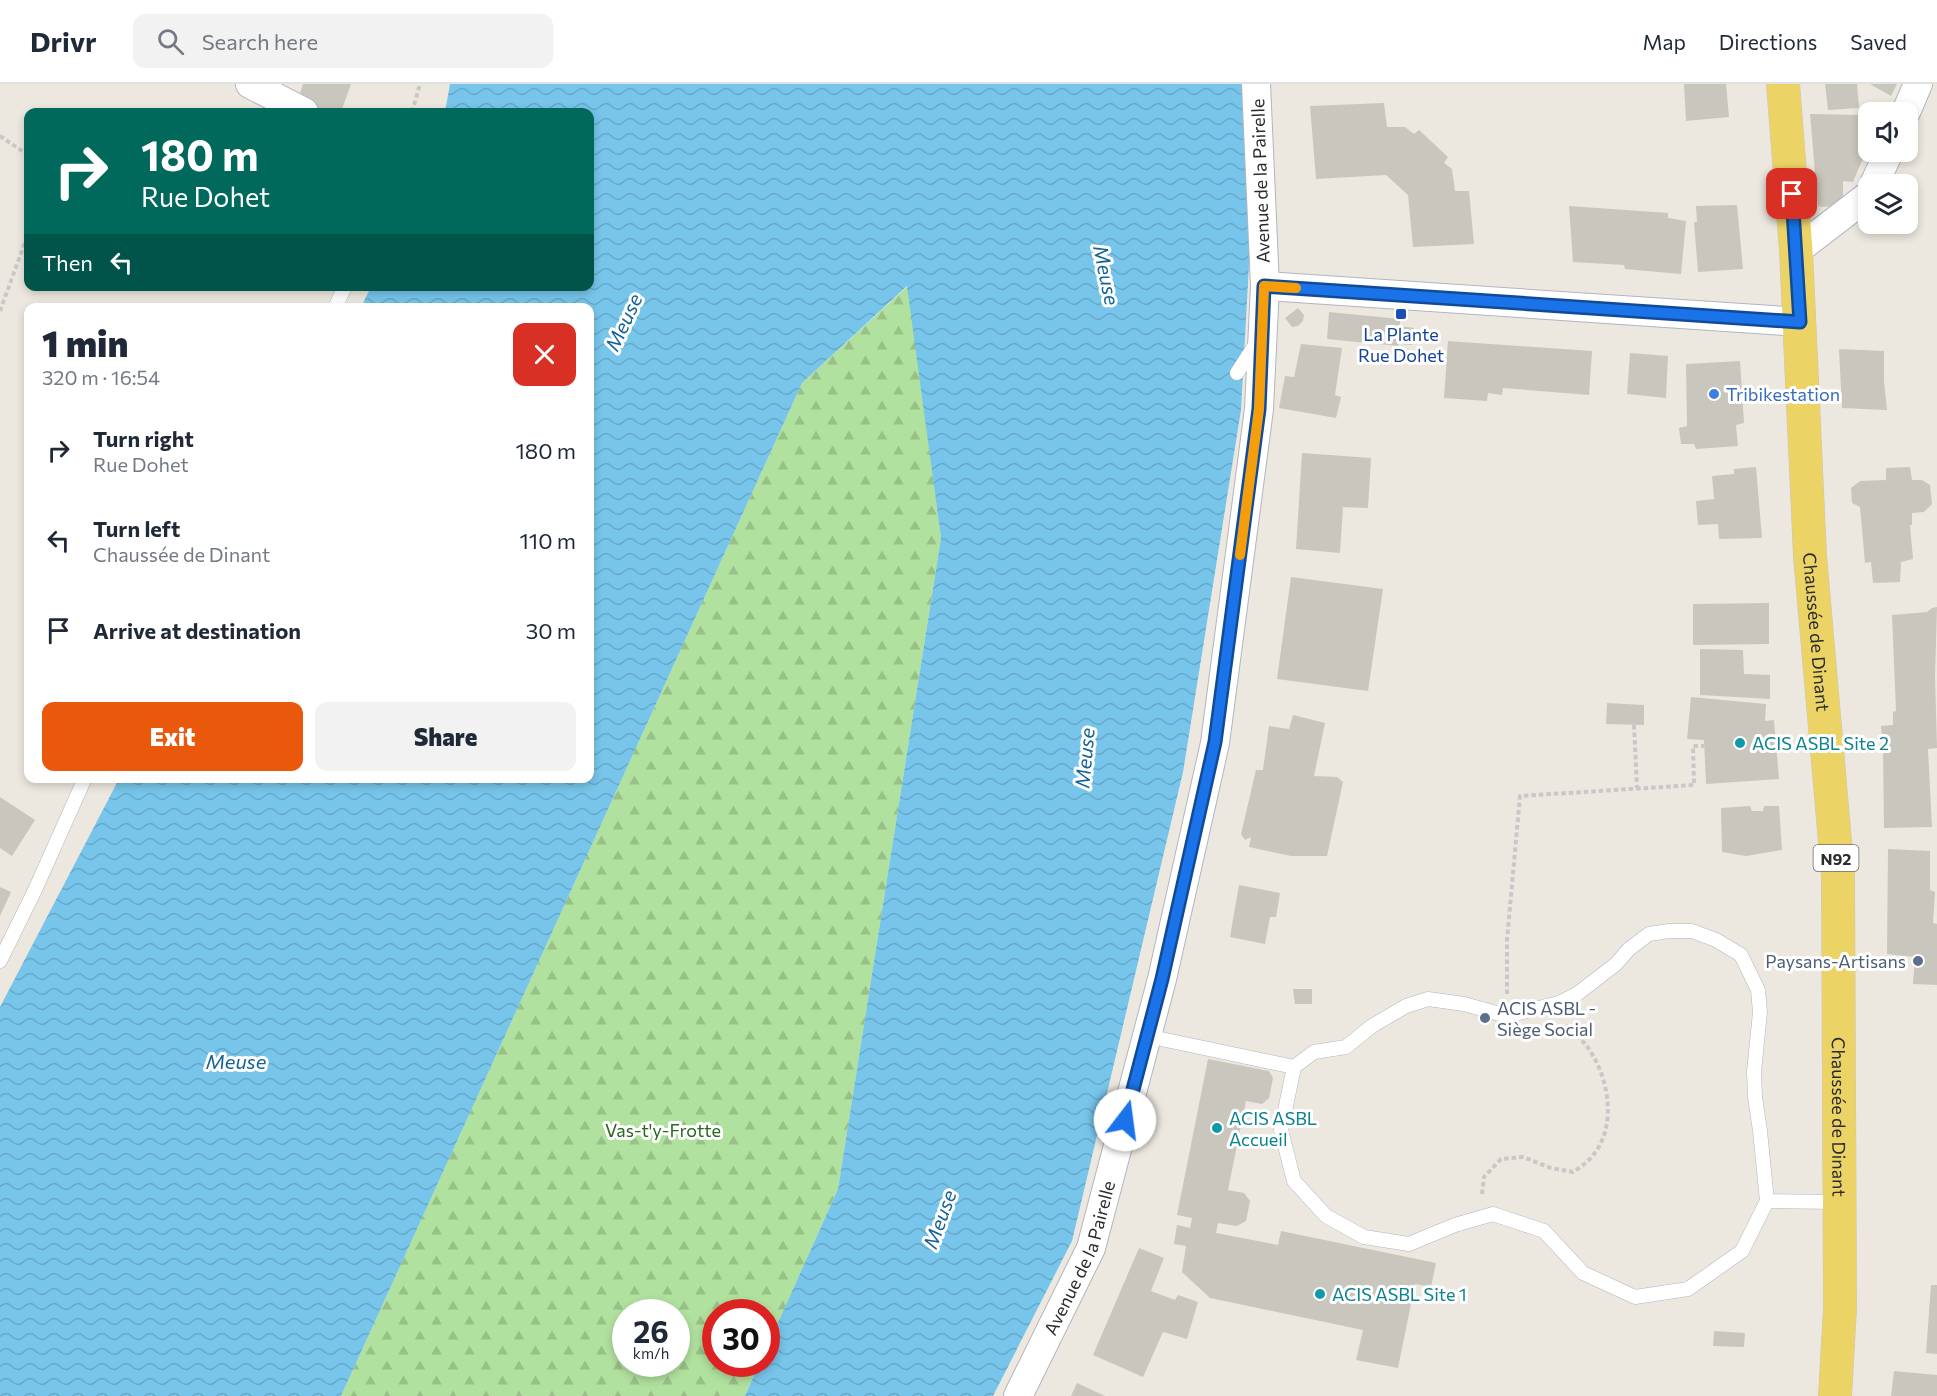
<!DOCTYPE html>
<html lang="en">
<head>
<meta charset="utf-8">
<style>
  :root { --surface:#fff; --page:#f2f2f3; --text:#1f2937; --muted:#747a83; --line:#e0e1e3; --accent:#ea580c }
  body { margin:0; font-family:Commissioner,sans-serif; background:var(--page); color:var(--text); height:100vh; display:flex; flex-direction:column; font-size:22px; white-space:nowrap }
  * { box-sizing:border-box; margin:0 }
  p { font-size:20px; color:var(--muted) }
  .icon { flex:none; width:33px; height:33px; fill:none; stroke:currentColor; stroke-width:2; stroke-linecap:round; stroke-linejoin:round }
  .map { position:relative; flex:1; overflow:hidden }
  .drawer { position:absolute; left:24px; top:219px; width:570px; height:480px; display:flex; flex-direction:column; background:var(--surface); border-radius:12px; box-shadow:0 3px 9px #0003 }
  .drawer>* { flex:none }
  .top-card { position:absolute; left:24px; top:24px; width:570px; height:183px; border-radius:12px; box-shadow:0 3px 9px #0003; background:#00695c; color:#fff; overflow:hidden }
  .tools { position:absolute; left:1858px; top:18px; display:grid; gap:12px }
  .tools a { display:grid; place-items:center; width:60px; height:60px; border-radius:12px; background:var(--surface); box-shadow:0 3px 9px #0003; font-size:30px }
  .speed { position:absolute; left:612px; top:1215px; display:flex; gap:12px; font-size:30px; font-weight:700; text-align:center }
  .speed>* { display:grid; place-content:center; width:78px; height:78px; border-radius:50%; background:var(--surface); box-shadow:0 3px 9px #0003; line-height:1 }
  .speed small { font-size:15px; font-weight:400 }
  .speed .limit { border:9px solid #d22; background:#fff; color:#111 }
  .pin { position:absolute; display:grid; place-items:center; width:51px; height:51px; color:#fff; margin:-26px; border-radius:12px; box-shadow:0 3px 9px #0006 }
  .me { position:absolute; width:66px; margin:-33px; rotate:15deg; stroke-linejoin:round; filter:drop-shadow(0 0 4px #0008) }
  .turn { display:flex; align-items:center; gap:21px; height:126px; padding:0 18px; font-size:27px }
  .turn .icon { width:78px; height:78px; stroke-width:2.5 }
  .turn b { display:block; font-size:42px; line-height:51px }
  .then { display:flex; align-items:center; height:57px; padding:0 18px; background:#0003; gap:12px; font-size:22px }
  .round { display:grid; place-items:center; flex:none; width:63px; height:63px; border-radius:12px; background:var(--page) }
  .head { display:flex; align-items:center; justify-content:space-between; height:102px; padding:0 18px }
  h1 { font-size:36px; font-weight:800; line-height:45px }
  .action { display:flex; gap:12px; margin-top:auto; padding:12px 18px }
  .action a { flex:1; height:69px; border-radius:12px; background:var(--accent); color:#fff; font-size:24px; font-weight:800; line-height:69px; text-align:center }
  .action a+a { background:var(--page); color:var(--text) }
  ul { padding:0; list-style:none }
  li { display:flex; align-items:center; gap:18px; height:90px; padding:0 18px }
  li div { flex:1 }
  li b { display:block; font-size:22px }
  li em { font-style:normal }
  header { display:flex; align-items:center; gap:36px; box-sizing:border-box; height:84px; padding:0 30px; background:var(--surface); border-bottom:2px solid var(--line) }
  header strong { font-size:28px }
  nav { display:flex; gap:33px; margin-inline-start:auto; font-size:21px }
  .search { width:420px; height:54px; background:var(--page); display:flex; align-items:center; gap:15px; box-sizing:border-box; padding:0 21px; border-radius:12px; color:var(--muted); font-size:22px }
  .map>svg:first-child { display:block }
  .forest { fill:url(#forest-firs); fill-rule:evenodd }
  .water { fill:url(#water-waves) }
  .building { fill:#c9c6bd }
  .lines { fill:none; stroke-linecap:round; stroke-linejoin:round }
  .lane-casing { stroke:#b2b4bf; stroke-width:15 }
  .street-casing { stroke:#b2b4bf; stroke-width:30 }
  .primary-casing { stroke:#c8c8c8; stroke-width:34 }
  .path { stroke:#c8c8c8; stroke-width:4; stroke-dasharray:4.5 3; stroke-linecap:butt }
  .lane { stroke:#fff; stroke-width:14 }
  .street { stroke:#fff; stroke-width:28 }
  .primary { stroke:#ebd366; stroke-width:33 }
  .route-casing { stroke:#114b97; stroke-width:15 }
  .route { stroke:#1a73e8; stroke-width:10 }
  .slow { stroke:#f59e0b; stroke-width:10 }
  .transit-dot { fill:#1a4fb4; stroke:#fff; stroke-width:2 }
  .shop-dot { fill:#3f7fe0; stroke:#fff; stroke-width:2 }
  .culture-dot { fill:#0f9aa8; stroke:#fff; stroke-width:2 }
  .service-dot { fill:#5c6f8a; stroke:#fff; stroke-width:2 }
  .labels { text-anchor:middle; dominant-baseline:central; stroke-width:6; stroke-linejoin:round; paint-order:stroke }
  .shield { fill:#fff; stroke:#6b6b6b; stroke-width:1.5 }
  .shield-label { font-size:16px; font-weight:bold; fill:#2c2c2c }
  .street-label { font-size:18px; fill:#2c2c2c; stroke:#fff }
  .transit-label { font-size:18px; fill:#164399; stroke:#fff }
  .shop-label { font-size:18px; fill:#366cbe; stroke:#fff; text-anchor:start }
  .culture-label { font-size:18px; fill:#0d838f; stroke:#fff; text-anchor:start }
  .service-label { font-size:18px; fill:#4e5e75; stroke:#fff; text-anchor:end }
  .park-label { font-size:18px; fill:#29671e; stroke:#fff }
  .water-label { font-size:20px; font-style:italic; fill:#136399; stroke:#fff }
</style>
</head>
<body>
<header>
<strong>Drivr</strong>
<div class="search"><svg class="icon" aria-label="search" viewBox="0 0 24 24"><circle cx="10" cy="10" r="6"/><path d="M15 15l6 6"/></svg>Search here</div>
<nav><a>Map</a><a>Directions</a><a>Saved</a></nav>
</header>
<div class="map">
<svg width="1937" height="1312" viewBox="0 0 1937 1312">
  <defs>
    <pattern id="forest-firs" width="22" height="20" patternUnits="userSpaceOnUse" patternTransform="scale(1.5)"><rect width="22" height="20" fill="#b1e19e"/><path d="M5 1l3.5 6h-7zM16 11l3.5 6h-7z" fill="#98c188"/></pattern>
    <pattern id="water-waves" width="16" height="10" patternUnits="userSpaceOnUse" patternTransform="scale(1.5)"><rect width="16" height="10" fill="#77c5ea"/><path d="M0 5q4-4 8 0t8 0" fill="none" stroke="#67a9c9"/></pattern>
  </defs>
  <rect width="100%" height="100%" fill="#ede8df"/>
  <path class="forest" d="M908 202 941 454 838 1105 767 1263 766 1228H716V1280H759L745 1312H341L802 299ZM626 1228H676V1280H626Z"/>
  <path class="water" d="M450 0H1245L1253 108 1241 326 1183 688 1072 1157 993 1312H745L759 1280H766L767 1263 838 1105 941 454 907 202 802 299 341 1312H0V923L119 695 590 694V224L361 223 371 203 590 202V28H445Z"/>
  <path class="building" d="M303 0H351L341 28H322L297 20Z
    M1684 0H1726L1729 33 1686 37Z
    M1825 0H1857L1859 24 1828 26Z
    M1870 0H1897L1891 12Z
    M1384 19 1387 43H1405L1414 50 1419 46 1448 73 1444 79 1452 85 1455 107H1469L1474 160 1413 163 1408 111 1386 91 1316 95 1310 22Z
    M1810 30 1864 31 1863 59 1869 60 1853 98 1843 97V122L1820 123 1821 120 1818 123Z
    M1737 121 1743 185 1698 188 1694 138H1697L1696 122Z
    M1569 122 1668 129V134L1686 137 1681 190 1625 185 1624 181 1573 178Z
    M1298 224 1304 231 1303 237 1298 242 1292 243 1285 234Z
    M1329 228 1400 235V242L1414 244 1412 261 1399 260 1398 262 1327 255Z
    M1448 257 1592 267 1589 311 1503 304 1502 311 1488 309 1487 317 1444 314Z
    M1301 260 1342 264 1335 311 1341 313 1336 334 1279 324 1285 292 1294 293Z
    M1839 265 1884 267V297L1887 326 1842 324Z
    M1630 269 1668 272 1666 314 1627 310Z
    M1740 277 1744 339 1736 341 1738 362 1696 365 1694 360H1681L1679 344 1687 342 1686 280Z
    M1302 369 1371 374 1368 424 1343 423 1340 469 1296 465Z
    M1756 383 1762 454 1719 455 1718 440 1698 441 1696 417 1714 415 1712 392 1734 390V385Z
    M1910 383 1912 396H1922L1930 401 1932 420 1924 428 1912 429V441H1910L1913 475 1901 478 1900 498 1873 499 1871 478 1865 479 1860 423 1852 419 1851 404 1860 397 1886 396V384Z
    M1291 493 1383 505 1368 607 1277 595Z
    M1769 519V560L1693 561V520Z
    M1937 523 1935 593 1937 664 1928 665 1932 743 1884 744 1883 666 1881 642 1893 641V628L1896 627 1892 531 1927 528 1932 524Z
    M1700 565 1743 566 1744 590 1770 591V615L1700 611Z
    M1691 613 1766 620 1765 637 1774 636 1779 695 1706 700 1704 656 1687 655Z
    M1607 619 1644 621V641L1606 640Z
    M1293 631 1325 639 1314 692 1337 693 1343 698 1327 772H1291L1249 763 1251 753 1245 756 1241 750 1256 686H1263L1269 642 1289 645Z
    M0 713 35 736 12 772 0 764Z
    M1750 722 1752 727H1763L1764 722H1779L1782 766 1746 772 1722 768 1721 724Z
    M1888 765 1930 767V806L1935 808 1933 839 1937 840V901L1913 900 1915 873 1887 870Z
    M1239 801 1280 809 1276 833H1270L1265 860 1230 853Z
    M0 803 11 808 0 832Z
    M1293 905H1312V920H1295Z
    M1208 975 1269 987 1273 994 1269 1014 1262 1020 1246 1017 1228 1106 1244 1109 1250 1117 1246 1137 1237 1142 1218 1139 1216 1149 1278 1161 1281 1147 1436 1179 1431 1203 1415 1200 1398 1284 1356 1276 1363 1246 1210 1214 1182 1188 1186 1162 1174 1160 1177 1141 1190 1144 1192 1134 1177 1131Z
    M1139 1164 1164 1174 1151 1207 1175 1216 1178 1211 1198 1218 1187 1255 1163 1248 1143 1293 1093 1271Z
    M1931 1201H1937V1270L1926 1269Z
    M1714 1247 1745 1249 1744 1263 1713 1262Z
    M1894 1287 1937 1291V1312H1891Z
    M1077 1299 1105 1312H1071Z"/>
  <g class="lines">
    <g class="lane-casing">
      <path id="lane" d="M335 224 345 202
        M1237 289 1257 258
        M0 877 35 806 85 694
        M1147 952 1294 983 1314 968 1346 963 1372 942 1406 922 1428 915 1464 920 1507 932 1559 919 1577 910 1616 880 1629 865 1649 850 1669 847H1692L1716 856 1741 871 1758 906 1760 928 1754 988 1755 1013 1760 1047 1767 1117 1742 1167 1688 1205 1635 1213 1583 1189 1544 1147 1493 1130 1455 1141 1409 1160 1364 1153 1326 1132 1294 1097 1281 1046 1294 983
        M1767 1117 1839 1118"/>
    </g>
    <g class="street-casing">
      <g id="street">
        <path d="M250 0 304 28"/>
        <path d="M1906 28 1918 0"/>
        <path d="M1874 100 1889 68"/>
        <path d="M1796 167 1869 111"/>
        <path d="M1265 202 1800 238"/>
        <path id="s1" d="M1018 1312 1091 1164 1162 895 1215 659 1259 325 1265 202 1256 0"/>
      </g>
    </g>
    <g class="primary-casing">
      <g id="primary">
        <path id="s2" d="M1783 0 1796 167 1810 472 1838 792 1840 1224 1835 1312"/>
      </g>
    </g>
    <path class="path" d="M412 28 420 0
      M0 52 28 71
      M0 227 28 150
      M1634 641 1637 704
      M1507 910V856L1520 712 1694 701 1693 662H1704
      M1482 1110 1484 1093 1501 1075 1523 1073 1551 1084 1573 1088C1581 1083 1589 1077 1594 1070 1618 1039 1608 990 1586 961 1580 954 1573 948 1566 941"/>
    <use href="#lane" class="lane"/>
    <use href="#street" class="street"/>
    <use href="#primary" class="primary"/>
  </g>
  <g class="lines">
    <g class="route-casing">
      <path id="route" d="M1125 1036 1162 895 1215 658 1259 325 1264 202 1800 238 1792 110"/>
    </g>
    <use href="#route" class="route"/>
    <path class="slow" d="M1240 471 1259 325 1264 202 1296 204"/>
  </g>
  <rect class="transit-dot" x="1395" y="224" width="12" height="12" rx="3"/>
  <circle class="shop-dot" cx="1714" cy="310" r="6"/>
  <g class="culture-dot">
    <circle cx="1740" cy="659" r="6"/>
    <circle cx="1217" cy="1044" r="6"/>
    <circle cx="1320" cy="1210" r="6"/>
  </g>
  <g class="service-dot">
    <circle cx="1918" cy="877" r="6"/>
    <circle cx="1485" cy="934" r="6"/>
  </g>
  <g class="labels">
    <rect class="shield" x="1813.5" y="761" width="45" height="26" rx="4.5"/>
    <g class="shield-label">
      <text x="1836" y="774">N92</text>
    </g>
    <g class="street-label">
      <text transform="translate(1260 97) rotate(-92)">Avenue de la Pairelle</text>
      <text stroke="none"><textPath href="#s2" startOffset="549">Chaussée de Dinant</textPath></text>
      <text stroke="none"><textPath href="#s2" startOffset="1035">Chaussée de Dinant</textPath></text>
      <text stroke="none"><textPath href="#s1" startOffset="152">Avenue de la Pairelle</textPath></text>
    </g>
    <g class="transit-label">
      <text x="1401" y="250">La Plante<tspan x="1401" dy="21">Rue Dohet</tspan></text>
    </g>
    <g class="shop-label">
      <text x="1726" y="310">Tribikestation</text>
    </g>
    <g class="culture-label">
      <text x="1752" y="659">ACIS ASBL Site 2</text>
      <text x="1229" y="1034">ACIS ASBL<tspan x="1229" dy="21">Accueil</tspan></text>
      <text x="1332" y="1210">ACIS ASBL Site 1</text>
    </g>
    <g class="service-label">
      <text x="1906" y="877">Paysans-Artisans</text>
      <text x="1497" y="924" text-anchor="start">ACIS ASBL -<tspan x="1497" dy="21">Siège Social</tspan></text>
    </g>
    <g class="park-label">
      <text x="663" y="1046">Vas-t'y-Frotte</text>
    </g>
    <g class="water-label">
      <text transform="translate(1107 191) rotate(78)">Meuse</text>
      <text transform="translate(623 238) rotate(-65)">Meuse</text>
      <text transform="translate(1084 674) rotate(-85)">Meuse</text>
      <text x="236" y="977">Meuse</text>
      <text transform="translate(939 1135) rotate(-70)">Meuse</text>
    </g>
  </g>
</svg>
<div class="tools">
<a><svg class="icon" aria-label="sound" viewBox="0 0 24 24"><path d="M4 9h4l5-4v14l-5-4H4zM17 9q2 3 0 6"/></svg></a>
<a><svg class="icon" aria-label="layers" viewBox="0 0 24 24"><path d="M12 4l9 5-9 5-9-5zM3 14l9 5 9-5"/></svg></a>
</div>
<div class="speed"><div>26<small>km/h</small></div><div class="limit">30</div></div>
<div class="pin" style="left:1792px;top:110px;background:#d93025"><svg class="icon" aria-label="arrive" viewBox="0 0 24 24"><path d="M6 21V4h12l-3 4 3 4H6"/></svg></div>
<svg class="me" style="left:1125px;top:1036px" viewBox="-20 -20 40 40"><circle r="19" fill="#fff"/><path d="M0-13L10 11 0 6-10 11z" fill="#1a73e8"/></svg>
<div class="top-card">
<div class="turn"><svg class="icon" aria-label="right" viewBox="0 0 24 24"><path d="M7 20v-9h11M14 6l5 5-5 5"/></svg><div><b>180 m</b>Rue Dohet</div></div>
<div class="then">Then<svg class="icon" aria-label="left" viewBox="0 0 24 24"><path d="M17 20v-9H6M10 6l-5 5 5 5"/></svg></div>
</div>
<section class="drawer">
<div class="head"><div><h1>1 min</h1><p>320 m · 16:54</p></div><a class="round" style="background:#d93025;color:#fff"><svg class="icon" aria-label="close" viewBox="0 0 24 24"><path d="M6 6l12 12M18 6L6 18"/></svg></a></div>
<ul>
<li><svg class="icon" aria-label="right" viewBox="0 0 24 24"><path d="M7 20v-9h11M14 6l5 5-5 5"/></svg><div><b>Turn right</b><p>Rue Dohet</p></div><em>180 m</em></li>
<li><svg class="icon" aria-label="left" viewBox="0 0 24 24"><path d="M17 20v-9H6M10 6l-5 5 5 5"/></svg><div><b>Turn left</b><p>Chaussée de Dinant</p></div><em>110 m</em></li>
<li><svg class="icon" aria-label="arrive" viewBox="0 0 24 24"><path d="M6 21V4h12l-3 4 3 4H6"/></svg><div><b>Arrive at destination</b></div><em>30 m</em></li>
</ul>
<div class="action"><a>Exit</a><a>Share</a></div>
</section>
</div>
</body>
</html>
